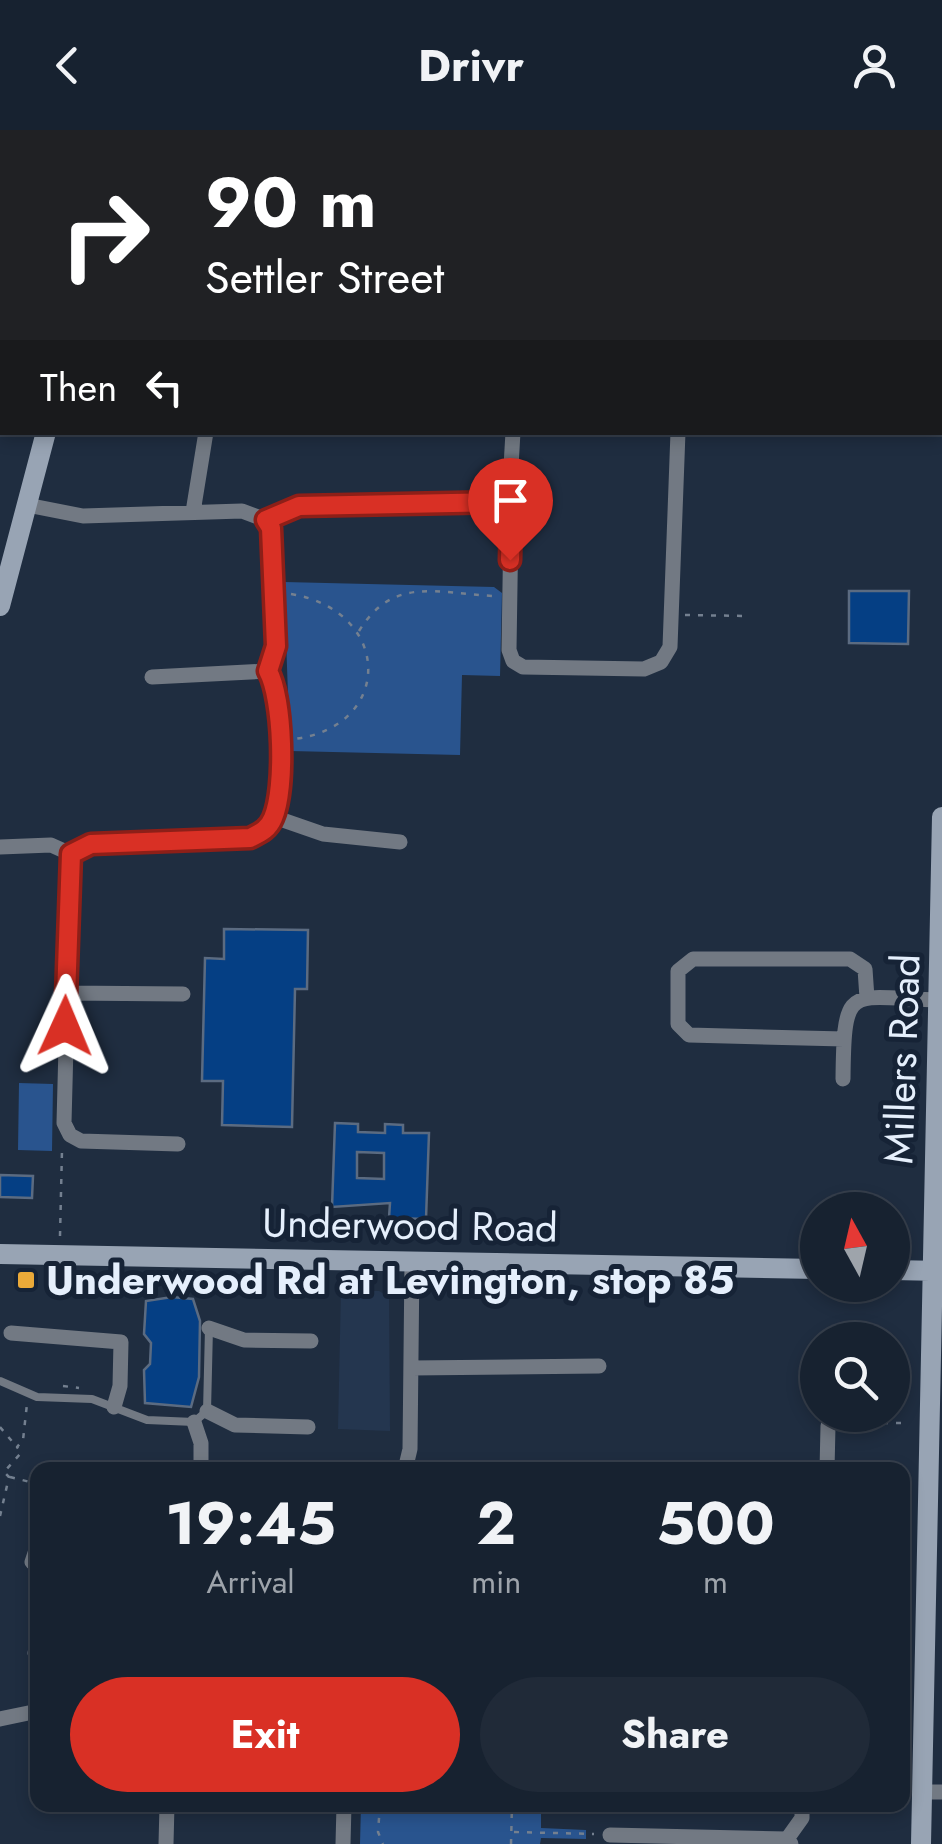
<!DOCTYPE html>
<html lang="en">
<head>
<meta charset="utf-8">
<style>
  :root { --surface:#172230; --page:#202a38; --text:#f1f3f6; --muted:#9ea4ab; --line:#363f4c; --accent:#d93025 }
  body { margin:0; font-family:Jost,sans-serif; background:var(--page); color:var(--text); height:100vh; display:flex; flex-direction:column; font-size:38px; white-space:nowrap }
  * { box-sizing:border-box; margin:0 }
  p { font-size:32px; color:var(--muted) }
  .icon { flex:none; width:55px; height:55px; fill:none; stroke:currentColor; stroke-width:2; stroke-linecap:round; stroke-linejoin:round }
  .map { position:relative; flex:1; overflow:hidden }
  .details { position:absolute; left:30px; top:1332px; width:880px; height:350px; display:flex; flex-direction:column; background:var(--surface); border-radius:20px; box-shadow:0 5px 15px #0003,0 0 0 2px var(--line) }
  .details>* { flex:none }
  .top-card { position:absolute; left:0px; top:0px; width:942px; height:305px; box-shadow:0 5px 15px #0003,0 0 0 2px var(--line); background:#202124; color:#fff; overflow:hidden }
  .needle { width:65px; rotate:352deg }
  .controls { position:absolute; left:800px; top:1062px; display:grid; gap:20px }
  .controls a { display:grid; place-items:center; width:110px; height:110px; border-radius:50%; background:var(--surface); box-shadow:0 5px 15px #0003,0 0 0 2px var(--line); font-size:50px }
  .pin { position:absolute; display:grid; place-items:center; width:85px; height:85px; color:#fff; margin:-102px -42px; border-radius:50% 50% 50% 0; rotate:-45deg; box-shadow:0 0 10px #0007 }
  .pin .icon { rotate:45deg }
  .me { position:absolute; width:110px; margin:-55px; rotate:1deg; stroke-linejoin:round; filter:drop-shadow(0 0 8px #0008) }
  .turn { display:flex; align-items:center; gap:35px; height:210px; padding:0 40px; font-size:45px }
  .turn .icon { width:130px; height:130px; stroke-width:2.5 }
  .turn b { display:block; font-size:70px; line-height:85px }
  .then { display:flex; align-items:center; height:95px; padding:0 40px; background:#0003; gap:20px; font-size:38px }
  .eta { display:flex; justify-content:space-evenly; align-items:center; height:170px; text-align:center }
  .eta b { font-size:60px; font-weight:700; line-height:70px }
  .button { display:flex; gap:20px; margin-top:auto; padding:20px 40px }
  .button a { flex:1; height:115px; border-radius:60px; background:var(--accent); color:#fff; font-size:40px; font-weight:700; line-height:115px; text-align:center }
  .button a+a { background:var(--page); color:var(--text) }
  header { display:flex; justify-content:space-between; align-items:center; height:130px; padding:0 40px; background:var(--surface); font-size:45px; font-weight:700 }
  .map>svg:first-child { display:block }
  .built { fill:#24364f }
  .green { fill:#29548e }
  .building { fill:#053f84; stroke:#5b6b81; stroke-width:2.5; fill-rule:evenodd }
  .lines { fill:none; stroke-linecap:round; stroke-linejoin:round }
  .path { stroke:#748090; stroke-width:2.5; stroke-dasharray:5 8; stroke-linecap:butt }
  .lane { stroke:#727983; stroke-width:8 }
  .street { stroke:#727983; stroke-width:15 }
  .secondary { stroke:#98a4b4; stroke-width:20 }
  .primary { stroke:#b6c5da; stroke-width:22 }
  .route-casing { stroke:#8d1f18; stroke-width:25 }
  .route { stroke:#d93025; stroke-width:18 }
  .poi-dot { fill:#ebaa39; stroke:#162336; stroke-width:4 }
  .labels { text-anchor:middle; dominant-baseline:central; stroke-width:10; stroke-linejoin:round; paint-order:stroke }
  .street-label { font-size:40px; fill:#e5effc; stroke:#162336 }
  .poi-label { font-size:40px; font-weight:bold; fill:#e5effc; stroke:#162336; text-anchor:start }
</style>
</head>
<body>
<header><svg class="icon" aria-label="back" viewBox="0 0 24 24"><path d="M15 5l-7 7 7 7"/></svg>Drivr<svg class="icon" aria-label="person" viewBox="0 0 24 24"><circle cx="12" cy="8" r="4"/><path d="M4 21q1-7 8-7t8 7"/></svg></header>
<div class="map">
<svg width="942" height="1714" viewBox="0 0 942 1714">
  <rect width="100%" height="100%" fill="#1f2d40"/>
  <path class="built" d="M341 1160 379 1161 389 1167 390 1301 338 1299Z"/>
  <path class="green" d="M284 452 494 457 502 463 500 546 462 545 460 625 290 621Z
    M19 953 53 954 52 1021 18 1020Z
    M361 1675H541V1698L586 1700V1709L541 1708 540 1714H360Z"/>
  <path class="building" d="M849 461H909L908 514 849 513Z
    M224 799 308 800 307 859H295L292 997 222 995 223 951H202L205 828 224 829Z
    M335 993 358 994V1002L385 1003V994L403 995V1003H429L426 1089 389 1088 390 1073 332 1077ZM357 1022 384 1023V1049L357 1048Z
    M0 1045 33 1046 32 1068 0 1067Z
    M172 1167 193 1169 200 1191 199 1247 191 1277 145 1273 144 1240 150 1234 151 1213 144 1204 146 1171Z"/>
  <g class="lines">
    <path class="path" d="M745 0 747 2
      M940 116H942
      M291 464C393 481 394 597 294 609
      M685 485 749 486
      M359 501C393 446 436 463 493 466
      M60 1106 62 1020
      M63 1256 79 1258
      M844 1293H904
      M0 1297 16 1316
      M10 1347 38 1354
      M0 1386 9 1347 4 1342 21 1323 17 1317 23 1310 27 1274
      M380 1675 378 1702 383 1714
      M514 1702 594 1704
      M511 1714 512 1675"/>
    <path class="lane" d="M73 0 74 2
      M865 0 868 2
      M597 2 598 0
      M940 67 942 69
      M0 1251 37 1267 92 1269 147 1290 194 1292 207 1281 209 1198"/>
    <path class="street" d="M498 0 501 2
      M463 2 464 0
      M940 177 942 175
      M503 372 511 391 509 520 513 531 523 537 644 539 661 532 670 517 678 302
      M193 382 206 302
      M266 390 299 376 503 372 510 354 513 302
      M152 547 268 541
      M274 687 323 704 400 712
      M0 717 51 715 71 724 91 714 249 708C260 703 268 700 273 688 286 658 283 569 268 541L277 515 271 399 266 390 242 381 83 386 27 375
      M71 724 64 993 70 1005 81 1011 178 1014
      M66 863 183 864
      M844 909 689 905 678 894V841L693 829H850L865 839 867 868
      M843 949C844 850 849 868 940 870
      M209 1198 244 1210 311 1211
      M11 1203 121 1212 120 1256 114 1277
      M411 1238 599 1236
      M207 1281 235 1295 308 1297
      M194 1292 201 1313V1340
      M405 1340 410 1319 412 1131
      M827 1340 828 1296
      M32 1432 38 1414
      M35 1523 38 1525
      M0 1589 38 1581
      M924 1662H942
      M610 1705 787 1709
      M166 1714 167 1675
      M343 1714 344 1675
      M791 1714 787 1709 802 1688V1675"/>
    <path class="secondary" d="M121 2 122 0
      M0 476 46 302
      M0 1124 818 1139
      M892 1140 942 1141
      M921 1714 942 687"/>
    <path class="primary" d="M694 0 696 2
      M718 0 721 2
      M940 222 942 224
      M940 250 942 252"/>
  </g>
  <g class="lines">
    <g class="route-casing">
      <path id="route" d="M65 896 71 724 91 714 250 708C260 703 268 700 273 688 286 658 283 568 268 541L276 516 271 398 266 390 299 376 503 372 511 391 510 430"/>
    </g>
    <use href="#route" class="route"/>
  </g>
  <rect class="poi-dot" x="16" y="1140" width="20" height="20" rx="5"/>
  <g class="labels">
    <g class="street-label">
      <text transform="translate(902 929) rotate(-88)">Millers Road</text>
      <text transform="translate(410 1095) rotate(1)">Underwood Road</text>
    </g>
    <g class="poi-label">
      <text x="46" y="1150">Underwood Rd at Levington, stop 85</text>
    </g>
  </g>
</svg>
<div class="controls">
<a><svg class="needle" viewBox="-14 -14 28 28"><path d="M0-13l5 13h-10z" fill="#e53935"/><path d="M0 13l5-13h-10z" fill="#9ea4ab"/></svg></a>
<a><svg class="icon" aria-label="search" viewBox="0 0 24 24"><circle cx="10" cy="10" r="6"/><path d="M15 15l6 6"/></svg></a>
</div>
<div class="pin" style="left:510px;top:430px;background:#d93025"><svg class="icon" aria-label="arrive" viewBox="0 0 24 24"><path d="M6 21V4h12l-3 4 3 4H6"/></svg></div>
<svg class="me" style="left:65px;top:896px" viewBox="-20 -20 40 40"><path d="M0-17L14 15 0 8-14 15z" fill="#d93025" stroke="#fff" stroke-width="4"/></svg>
<div class="top-card">
<div class="turn"><svg class="icon" aria-label="right" viewBox="0 0 24 24"><path d="M7 20v-9h11M14 6l5 5-5 5"/></svg><div><b>90 m</b>Settler Street</div></div>
<div class="then">Then<svg class="icon" aria-label="left" viewBox="0 0 24 24"><path d="M17 20v-9H6M10 6l-5 5 5 5"/></svg></div>
</div>
<section class="details">
<div class="eta">
<div><b>19:45</b><p>Arrival</p></div>
<div><b>2</b><p>min</p></div>
<div><b>500</b><p>m</p></div>
</div>
<div class="button"><a>Exit</a><a>Share</a></div>
</section>
</div>
</body>
</html>
